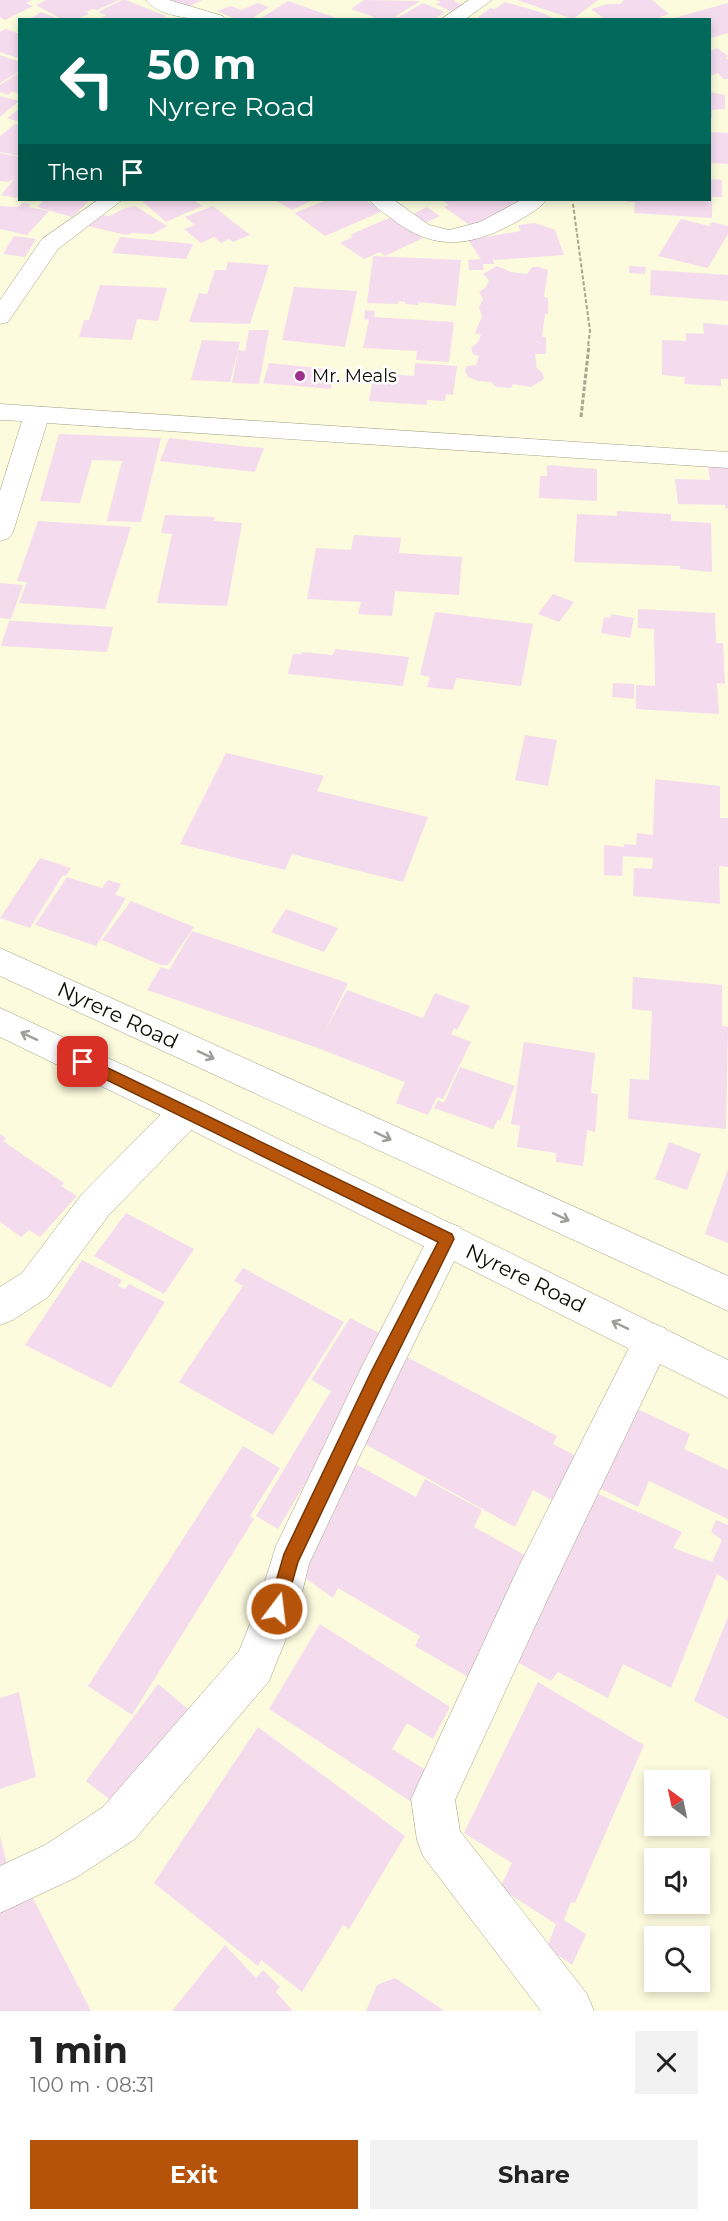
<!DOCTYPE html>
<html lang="en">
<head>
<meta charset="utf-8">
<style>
  :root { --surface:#fff; --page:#f2f2f2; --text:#222; --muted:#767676; --accent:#b45309 }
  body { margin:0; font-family:Montserrat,sans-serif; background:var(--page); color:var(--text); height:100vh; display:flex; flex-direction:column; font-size:22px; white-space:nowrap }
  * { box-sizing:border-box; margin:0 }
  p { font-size:20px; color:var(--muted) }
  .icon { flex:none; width:33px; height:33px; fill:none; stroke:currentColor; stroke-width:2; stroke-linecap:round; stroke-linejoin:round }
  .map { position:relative; height:2011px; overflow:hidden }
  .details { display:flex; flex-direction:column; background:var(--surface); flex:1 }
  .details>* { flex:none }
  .top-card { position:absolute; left:18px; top:18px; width:693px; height:183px; border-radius:0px; box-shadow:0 3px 9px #0003; background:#00695c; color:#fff; overflow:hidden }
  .needle { width:39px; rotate:327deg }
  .tools { position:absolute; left:644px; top:1770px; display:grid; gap:12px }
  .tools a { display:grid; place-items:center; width:66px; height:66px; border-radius:0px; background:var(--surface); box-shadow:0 3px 9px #0003; font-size:30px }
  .pin { position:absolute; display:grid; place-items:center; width:51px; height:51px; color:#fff; margin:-26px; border-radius:12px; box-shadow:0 3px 9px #0006 }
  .me { position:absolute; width:66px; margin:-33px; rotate:15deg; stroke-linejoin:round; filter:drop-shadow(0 0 4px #0008) }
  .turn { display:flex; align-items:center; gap:21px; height:126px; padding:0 30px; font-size:27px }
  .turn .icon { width:78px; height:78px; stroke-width:2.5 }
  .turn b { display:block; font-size:42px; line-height:51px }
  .then { display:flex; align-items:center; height:57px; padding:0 30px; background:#0003; gap:12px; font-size:22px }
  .round { display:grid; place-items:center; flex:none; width:63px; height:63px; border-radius:0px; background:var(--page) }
  .overview { display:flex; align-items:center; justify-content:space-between; height:102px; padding:0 30px }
  h1 { font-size:36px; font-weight:700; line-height:45px }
  .button { display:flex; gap:12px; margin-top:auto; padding:12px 30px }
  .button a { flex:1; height:69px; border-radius:0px; background:var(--accent); color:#fff; font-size:24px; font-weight:700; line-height:69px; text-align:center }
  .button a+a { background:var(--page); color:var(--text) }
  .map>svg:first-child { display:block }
  .building { fill:#f5dbee }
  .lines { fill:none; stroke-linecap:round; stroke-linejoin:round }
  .minor-casing { stroke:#a1a185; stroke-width:1 }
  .major-casing { stroke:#a1a185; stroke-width:1 }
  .path-far1 { stroke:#a8a791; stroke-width:2; stroke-dasharray:4 2; stroke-linecap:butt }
  .path { stroke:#a8a791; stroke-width:3; stroke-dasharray:4.5 2; stroke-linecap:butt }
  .minor { fill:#fff; fill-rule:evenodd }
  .major { fill:#fff; fill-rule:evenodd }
  .oneway { stroke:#9e9e9b }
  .route { fill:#b45309; stroke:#753606; stroke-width:1.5 }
  .poi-dot { fill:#9f2f8d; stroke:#fff; stroke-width:2 }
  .labels { text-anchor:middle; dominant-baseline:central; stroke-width:5; stroke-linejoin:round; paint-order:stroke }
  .far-poi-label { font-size:18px; fill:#0d0d04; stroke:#fff; text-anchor:start }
  .street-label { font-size:21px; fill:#0d0d04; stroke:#fff }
</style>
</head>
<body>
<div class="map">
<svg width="728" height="2011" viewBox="0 0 728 2011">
  <rect width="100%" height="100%" fill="#fcfbde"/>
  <path class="building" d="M0 0H32L26 3 33 6 5 20 0 17Z
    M46 0H119L97 10 93 9 86 12 89 14 74 20H63L36 5Z
    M122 0H126L166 16 160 20 102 18 106 15 98 12Z
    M172 0H202L188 7Z
    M364 0 420 1 395 17H399L423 3 445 12 433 20H369L374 17 351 9Z
    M436 0H457L454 1 465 6 454 13 436 4 441 2Z
    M517 0H598L573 19Z
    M624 0H652L669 14 652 20H606L591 9 608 4H620Z
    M288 1 339 19V20H258Z
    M505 2 543 13 557 20H485L478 17 490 8 495 9Z
    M258 3 269 7 250 20H238L217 11 231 6 241 10Z
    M728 3V33L710 38V20L674 18Z
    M41 12 51 16 60 20H28Z
    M5 29 20 34V56L17 58 0 52V32Z
    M717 48 728 56 726 58 728 60V79H724L718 73 710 76V51Z
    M0 55 20 62V71L0 83Z
    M20 72V94L12 91 8 95 0 92V85Z
    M710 92 725 95V109L712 110V118L710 119Z
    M0 96 19 101 0 117Z
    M20 108V122L7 118Z
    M15 124 20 125V156L0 152V136Z
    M710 132 728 133V164L710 163Z
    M0 153 20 157V194L16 198 1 195 15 178 9 182 0 181Z
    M710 179 722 180V197H712V218L634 213 635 202H627L628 200H710Z
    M38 200H90L72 217 37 207 43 202Z
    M141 200H194L202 206 166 222Z
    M275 200H313L292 210Z
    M327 200H366L383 211 325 236 294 213Z
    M441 200H515L520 203 471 226 444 207 449 205Z
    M22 203 31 204 28 207 49 211 27 235 0 229V206L18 207Z
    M135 206 167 226 153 234 133 233 126 235 88 226 103 215 109 216 126 208Z
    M213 206 250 235 233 242 229 239 221 243 214 237 201 243 184 229 195 225 185 217Z
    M427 207 440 216 426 223 413 214Z
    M391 217 423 238 385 256 380 252 364 259 340 243 353 237 350 235Z
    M681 219 709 226 712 222 728 226V234L708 268 658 256Z
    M535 223 555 230 564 255 495 260 493 258 494 264H483L484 270H469L468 260 481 259 468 240 521 231 518 225Z
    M14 236 36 239 25 257 3 254Z
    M120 237 193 244 186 259 112 253Z
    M373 256 461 260 456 306 418 302V305L405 304V302L399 301 398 304 367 303Z
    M228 262 269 265 250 324 189 322 199 293 207 294 215 270H226Z
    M497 266 511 272 527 274 532 267H539L548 270 544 297 548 298V314H545L542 337H546V354H535L537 369 542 372 544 379 531 387 513 384 511 388 496 387 491 382 478 381 468 377 465 370 467 366 476 365 479 356 473 354 471 348 478 342 481 335 475 333 482 317 479 307 483 299 479 292 486 287 489 280 483 274Z
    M629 266 646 267 645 274 629 273Z
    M651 270 728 275V301L650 295Z
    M100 285 167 288 158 321 137 319 132 340 79 337 84 320H89Z
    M294 287 357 291 345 347 282 340Z
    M365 310 375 311 374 317 454 322 449 362 416 360 417 351 363 348 369 320 364 319Z
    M703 323 728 325V379H721V386L684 384 685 377 662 375V340L686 341V333L704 334Z
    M249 330H269L259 384 232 383 238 350 245 351Z
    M202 340 240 342 230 382 191 380Z
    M269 363 336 370 331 389 263 383Z
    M415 363 457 366 453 395 446 394 445 401 427 400V405L369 401 374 373 414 376Z
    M59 434 161 438 141 522 107 521 122 461 92 460 80 503 40 501Z
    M169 438 250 447 264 448 255 472 160 461Z
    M547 465 597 469V501L539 498 540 476H547Z
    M708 467 728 468V509L725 508V505L678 504 675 479 710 480Z
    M617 511 671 514V521L711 523 712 572 680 569V566L574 562 577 514 617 516Z
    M165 515 215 517 214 521 242 523 227 606 157 603 172 534 161 533Z
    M38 521 131 527 105 609 19 603 27 582 17 581Z
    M354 535 401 538 399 553 462 557 459 595 395 591 392 616 358 614 361 602 307 599 316 548 351 550Z
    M0 583 23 585 11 619 0 618Z
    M553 594 574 602 559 622 538 614Z
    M638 609 715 613 716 643H723L725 684 717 683 719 714 636 709V685L655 686 654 629 638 628Z
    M435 612 533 624 521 686 456 678 453 690 427 687 430 677 420 675Z
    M611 614 634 618 630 638 601 633 604 617 610 618Z
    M9 621H16L113 627 107 652 1 646Z
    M335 649 409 657 403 686 288 674 293 654H301L302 652 333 655Z
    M613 683 634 684V699L612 697Z
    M525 735 557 740 548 786 515 780Z
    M226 753 324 776 317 791 428 817 403 882 292 854 285 870 180 844Z
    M655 779 720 786V818H728V867L719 866 720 904 633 896 634 868 652 869 653 858 623 856 622 876 604 875V845L624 847V844L636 845 637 833 653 835Z
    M40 858 71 868 66 876 63 875 30 928 0 918Z
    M67 877 102 888 108 880 121 884 115 895 126 898 96 946 35 925Z
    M131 901 194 927 168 965H161L102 940Z
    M286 909 338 928 324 952 271 932Z
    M192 931 348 983 324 1033 347 990 423 1018 435 993 470 1006 457 1030 454 1028 451 1034 471 1042 443 1099 437 1097 428 1115 396 1103 405 1082 315 1047 147 990 161 967 169 970Z
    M633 977 722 985V1026L728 1027 726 1129 628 1119 630 1079 649 1080 652 1011 632 1009Z
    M524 1042 595 1053 591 1093 598 1094 596 1123 595 1132 587 1130 583 1166 556 1162V1153L517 1147 520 1126 511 1124Z
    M460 1067 515 1086 500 1121 498 1119 493 1129 434 1108 438 1100 444 1103Z
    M0 1134 6 1138 3 1141 64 1183 61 1186 77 1196 40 1237 29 1230 21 1237 0 1222Z
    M669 1142 701 1154 687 1190 655 1179Z
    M728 1169V1243L705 1234Z
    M126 1213 194 1249 164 1294 94 1256Z
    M82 1260 122 1280 118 1286 125 1289 129 1284 165 1302 111 1388 25 1345Z
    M243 1268 344 1322 273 1435 179 1382 243 1286 234 1281Z
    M350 1318 391 1339 278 1529 256 1516 331 1391 311 1380Z
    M405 1356 557 1436 553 1444 578 1457 555 1502 533 1490 515 1527 356 1439Z
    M631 1406 690 1434 684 1449 728 1470V1519L649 1481 638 1507 599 1488Z
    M243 1446 280 1468 250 1516 254 1519 132 1715 88 1686Z
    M343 1457 416 1497 425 1479 482 1510 474 1527 534 1560 475 1681 415 1646 420 1636 338 1588 333 1598 294 1570Z
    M594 1492 682 1532 673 1548 712 1562 722 1540 711 1532 716 1520 728 1525V1581L717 1574 671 1688 623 1664 608 1698 558 1672 551 1681 510 1658Z
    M728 1617V1719L694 1701Z
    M320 1624 450 1707 433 1739 407 1723 392 1749 429 1772 413 1803 269 1709Z
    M538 1682 644 1745 575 1903 571 1902 564 1920 586 1934 572 1965 547 1948 556 1924 500 1888 512 1863 464 1833Z
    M158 1684 199 1718 123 1810 86 1781Z
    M19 1692 36 1777 0 1789V1698Z
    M258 1727 405 1836 349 1929 343 1925 302 1992 261 1960 258 1966 154 1883Z
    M0 1836 10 1877 0 1882Z
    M24 1881 91 2011H0V1902Z
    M225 1945 256 1978 263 1970 280 1987 276 1992 293 2011H172Z
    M395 1978 445 2011H366L377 1985Z"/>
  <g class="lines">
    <g class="minor-casing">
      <path id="minor" d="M146 0H169L223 16 225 20C204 20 159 19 146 0Z
        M469 0H492L464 20H440Z
        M98 200H122L58 249 8 322 0 324V300L42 239Z
        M370 200H394L429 225 449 230 480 222 521 200H546C539 210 526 216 516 222 471 247 433 252 391 218 384 213 375 208 370 200Z
        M0 404 728 452V468L47 423 13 532 9 538 0 541V491L22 421 0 420Z
        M187 1096 199 1100 204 1111 199 1122 108 1216 48 1297 13 1320 0 1325V1287L22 1273 82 1194 175 1100Z
        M447 1222 460 1227 465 1239 391 1390 309 1564 298 1609 269 1681 135 1839 77 1877 0 1913V1866L45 1845 103 1807 239 1651 256 1609 276 1546 363 1364 434 1227Z
        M652 1323 665 1328 671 1341 549 1596 455 1800 460 1831 587 1994 594 2011H541L423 1856 417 1840 411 1799 519 1566 639 1328Z"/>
    </g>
    <g class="major-casing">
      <path id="major" d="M0 948 728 1276V1311L0 976Z
        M0 1008 199 1100 728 1360V1398L175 1122 0 1037Z"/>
    </g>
    <path class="path-far1" d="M573 204 590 331 588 346"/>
    <path class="path" d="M581 417 589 345"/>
    <use href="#minor" class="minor"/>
    <use href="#major" class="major"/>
  </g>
  <defs><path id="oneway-shaft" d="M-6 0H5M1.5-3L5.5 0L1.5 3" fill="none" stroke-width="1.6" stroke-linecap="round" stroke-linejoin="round" transform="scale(1.5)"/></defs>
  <g class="oneway">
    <use href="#oneway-shaft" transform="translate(29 1036) rotate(-155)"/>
    <use href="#oneway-shaft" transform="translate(206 1055) rotate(25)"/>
    <use href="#oneway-shaft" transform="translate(383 1136) rotate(25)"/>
    <use href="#oneway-shaft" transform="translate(561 1217) rotate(25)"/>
    <use href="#oneway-shaft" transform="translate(620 1325) rotate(-154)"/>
  </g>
  <path class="route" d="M83 1056 452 1234 454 1239 383 1383 298 1562 283 1615 277 1617 271 1615 268 1609 284 1554 371 1372 438 1242 78 1066 76 1062 78 1057Z"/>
  <circle class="poi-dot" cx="300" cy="376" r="6"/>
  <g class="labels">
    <g class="far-poi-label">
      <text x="312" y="376">Mr. Meals</text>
    </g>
    <g class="street-label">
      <text transform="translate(118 1015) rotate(25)">Nyrere Road</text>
      <text transform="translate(526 1278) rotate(26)">Nyrere Road</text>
    </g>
  </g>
</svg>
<div class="tools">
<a><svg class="needle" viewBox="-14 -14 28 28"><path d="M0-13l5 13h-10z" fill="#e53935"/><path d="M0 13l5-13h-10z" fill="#767676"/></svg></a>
<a><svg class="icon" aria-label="sound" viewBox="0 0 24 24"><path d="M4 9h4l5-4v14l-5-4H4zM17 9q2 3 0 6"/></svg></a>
<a><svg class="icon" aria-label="search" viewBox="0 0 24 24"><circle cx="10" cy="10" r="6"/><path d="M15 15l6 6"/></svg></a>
</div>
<div class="pin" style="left:83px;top:1062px;background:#d93025"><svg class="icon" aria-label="arrive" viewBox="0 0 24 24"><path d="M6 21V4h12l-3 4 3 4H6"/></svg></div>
<svg class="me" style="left:277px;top:1609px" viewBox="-20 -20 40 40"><circle r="17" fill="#b45309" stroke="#fff" stroke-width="3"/><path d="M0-11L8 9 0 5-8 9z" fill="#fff"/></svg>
<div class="top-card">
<div class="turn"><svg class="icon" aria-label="left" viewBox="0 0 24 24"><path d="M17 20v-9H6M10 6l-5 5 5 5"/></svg><div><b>50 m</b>Nyrere Road</div></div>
<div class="then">Then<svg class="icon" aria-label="arrive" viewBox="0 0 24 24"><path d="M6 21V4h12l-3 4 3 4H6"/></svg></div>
</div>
</div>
<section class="details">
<div class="overview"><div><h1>1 min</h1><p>100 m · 08:31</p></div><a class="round"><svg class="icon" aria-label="close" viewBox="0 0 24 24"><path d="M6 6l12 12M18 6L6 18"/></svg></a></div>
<div class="button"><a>Exit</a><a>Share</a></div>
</section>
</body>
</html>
